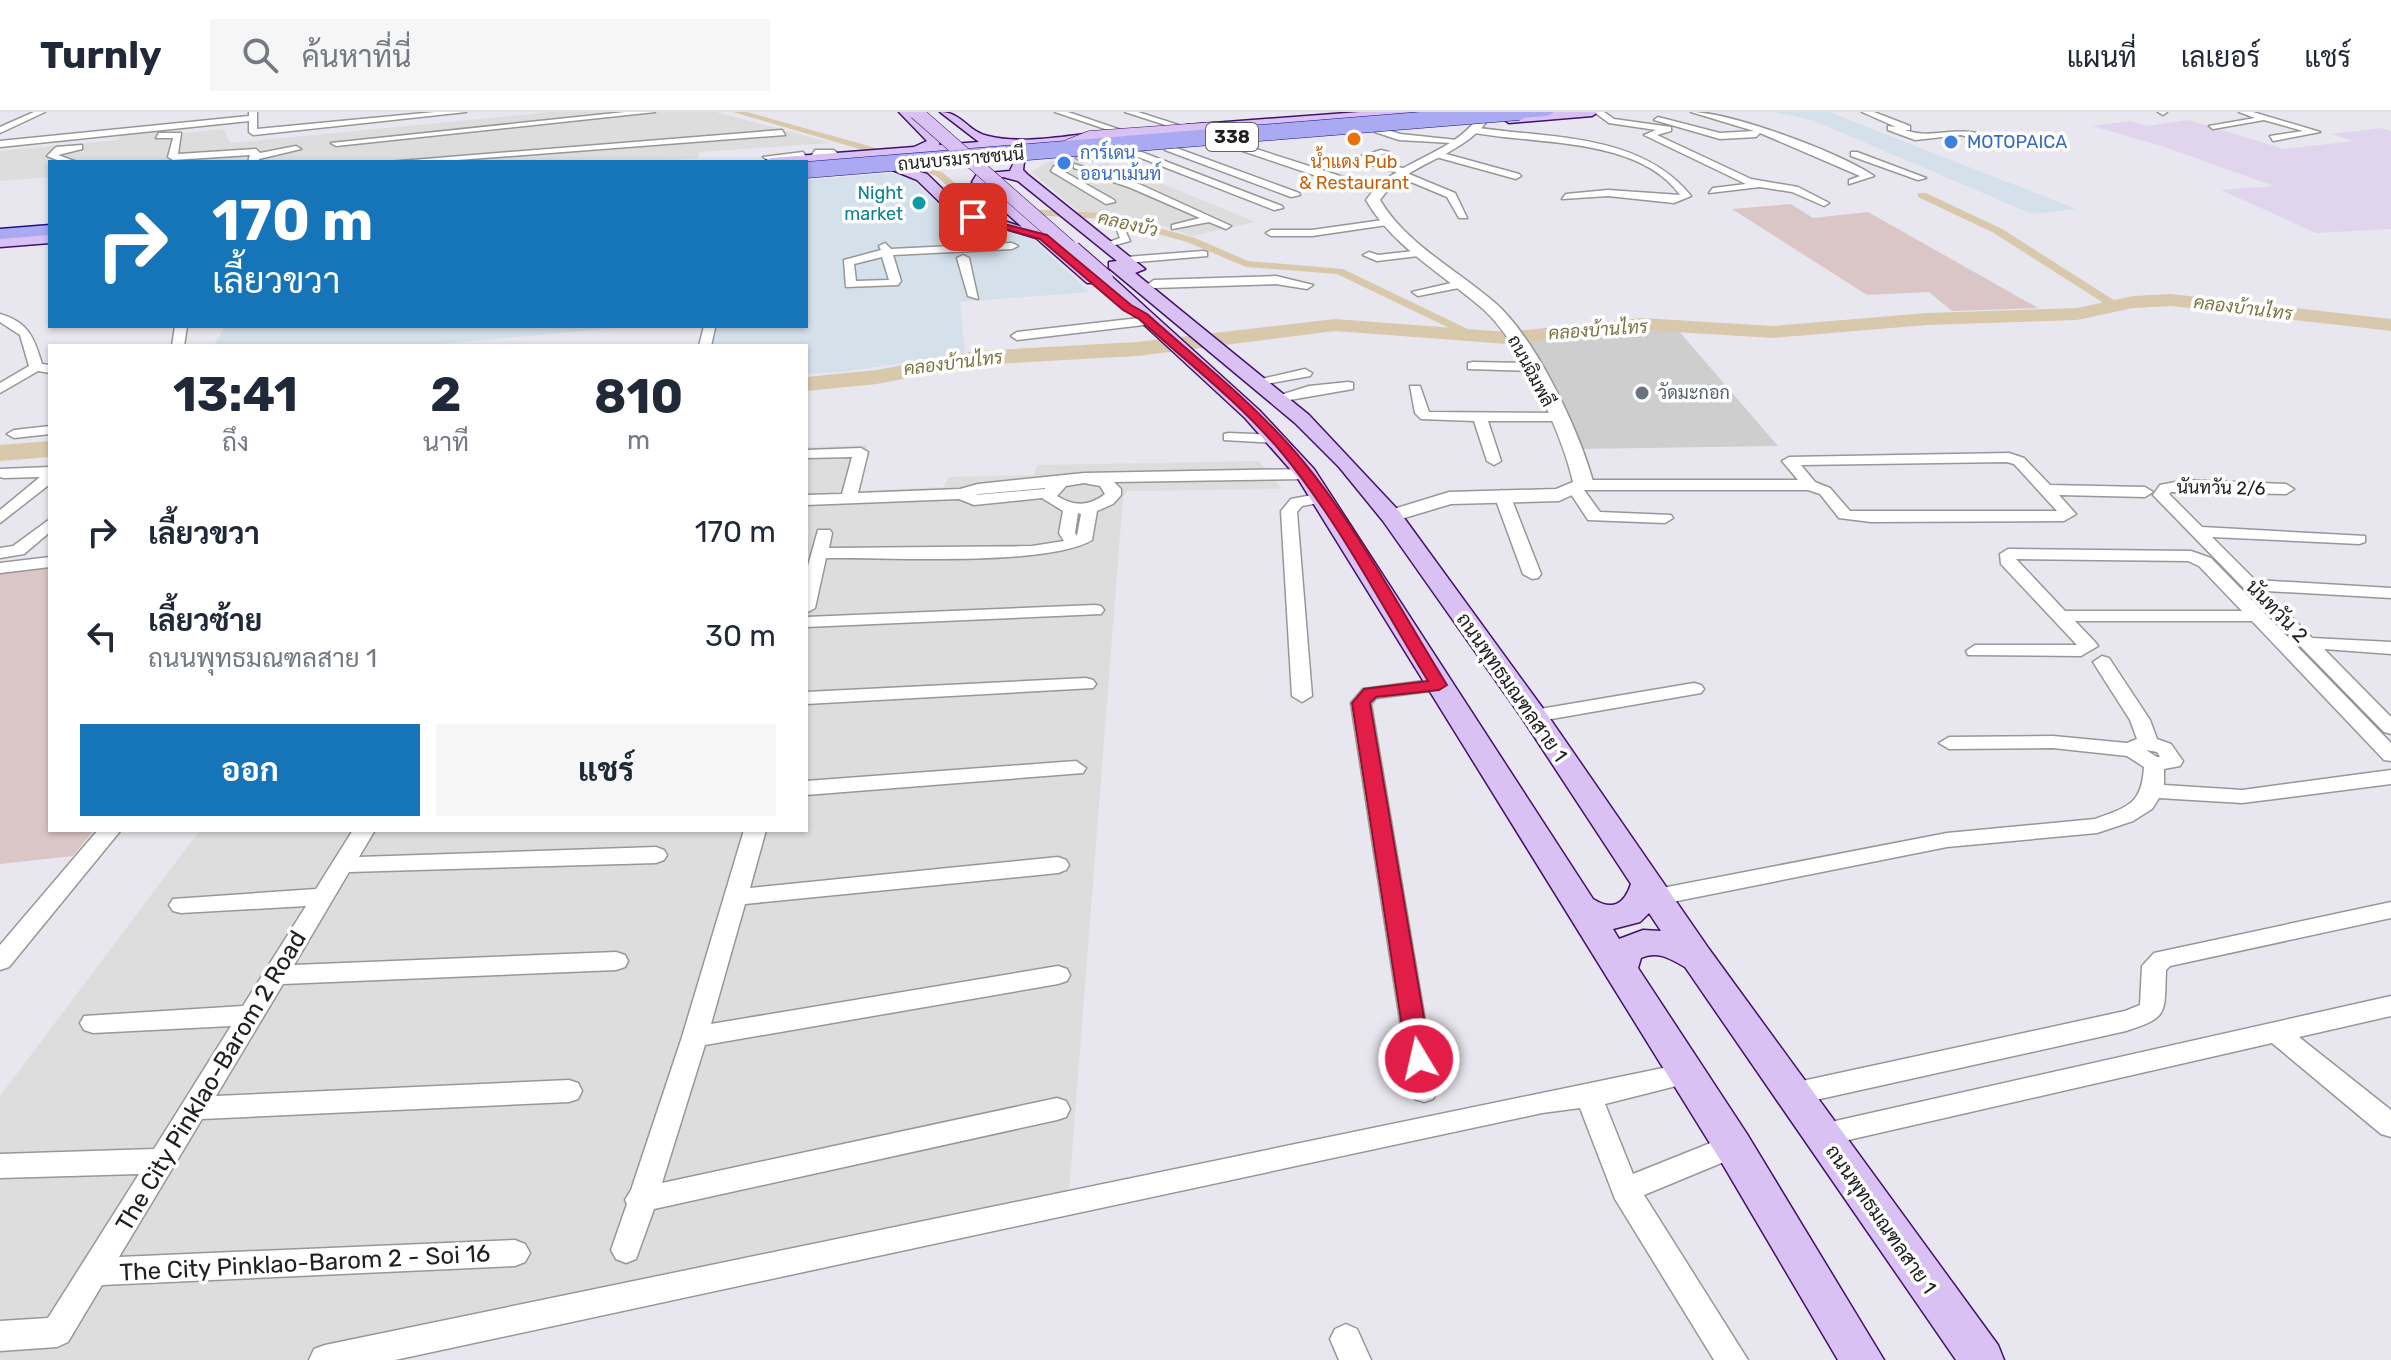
<!DOCTYPE html>
<html lang="th">
<head>
<meta charset="utf-8">
<style>
  :root { --surface:#fff; --page:#f6f6f7; --text:#1f2937; --muted:#747a83; --line:#e0e1e3; --accent:#1674b9 }
  body { margin:0; font-family:Rubik,Sarabun,sans-serif; background:var(--page); color:var(--text); height:100vh; display:flex; flex-direction:column; font-size:30px; white-space:nowrap }
  * { box-sizing:border-box; margin:0 }
  p { font-size:26px; color:var(--muted) }
  .icon { flex:none; width:44px; height:44px; fill:none; stroke:currentColor; stroke-width:2; stroke-linecap:round; stroke-linejoin:round }
  .map { position:relative; flex:1; overflow:hidden }
  .drawer { position:absolute; left:48px; top:232px; width:760px; height:488px; display:flex; flex-direction:column; background:var(--surface); border-radius:0px; box-shadow:0 2px 6px #0004 }
  .drawer>* { flex:none }
  .top-card { position:absolute; left:48px; top:48px; width:760px; height:168px; border-radius:0px; box-shadow:0 2px 6px #0004; background:#1674b9; color:#fff; overflow:hidden }
  .pin { position:absolute; display:grid; place-items:center; width:68px; height:68px; color:#fff; margin:-34px; border-radius:16px; box-shadow:0 4px 12px #0006 }
  .me { position:absolute; width:88px; margin:-44px; rotate:351deg; stroke-linejoin:round; filter:drop-shadow(0 0 6px #0008) }
  .turn { display:flex; align-items:center; gap:28px; height:168px; padding:0 32px; font-size:36px }
  .turn .icon { width:104px; height:104px; stroke-width:2.5 }
  .turn b { display:block; font-size:56px; line-height:68px }
  .eta { display:flex; justify-content:space-evenly; align-items:center; height:136px; text-align:center }
  .eta b { font-size:48px; font-weight:700; line-height:56px }
  .button { display:flex; gap:16px; margin-top:auto; padding:16px 32px }
  .button a { flex:1; height:92px; border-radius:0px; background:var(--accent); color:#fff; font-size:32px; font-weight:700; line-height:92px; text-align:center }
  .button a+a { background:var(--page); color:var(--text) }
  ul { padding:0; list-style:none }
  li { display:flex; align-items:center; gap:24px; height:104px; padding:0 32px }
  li div { flex:1 }
  li b { display:block; font-size:30px }
  li em { font-style:normal }
  header { display:flex; align-items:center; gap:48px; box-sizing:border-box; height:112px; padding:0 40px; background:var(--surface); border-bottom:2px solid var(--line) }
  header strong { font-size:38px }
  nav { display:flex; gap:44px; margin-inline-start:auto; font-size:28px }
  .search { width:560px; height:72px; background:var(--page); display:flex; align-items:center; gap:20px; box-sizing:border-box; padding:0 28px; border-radius:0px; color:var(--muted); font-size:30px }
  .map>svg:first-child { display:block }
  .residential { fill:#ddd }
  .commercial { fill:#d4e0ea }
  .religious { fill:#cecece }
  .farmland { fill:#e0d5ec }
  .wetland { fill:#dbc6c7 }
  .lines { fill:none; stroke-linecap:round; stroke-linejoin:round }
  .canal { fill:#d8c9ac; fill-rule:evenodd }
  .river { fill:#d8c9ac; fill-rule:evenodd }
  .minor-casing { stroke:#979797; stroke-width:3 }
  .tertiary-casing { stroke:#979797; stroke-width:3 }
  .secondary-casing { stroke:#42116c; stroke-width:3 }
  .primary-casing { stroke:#1c118a; stroke-width:3 }
  .minor { fill:#fff; fill-rule:evenodd }
  .tertiary { fill:#fff; fill-rule:evenodd }
  .secondary { fill:#d9c1f3; fill-rule:evenodd }
  .primary { fill:#a9aaf2; fill-rule:evenodd }
  .secondary-bridge-far1-casing { stroke:#42116c; stroke-width:15; stroke-linecap:butt }
  .secondary-bridge-casing { stroke:#42116c; stroke-width:20; stroke-linecap:butt }
  .primary-bridge-casing { stroke:#1c118a; stroke-width:17; stroke-linecap:butt }
  .secondary-bridge-far1 { stroke:#d9c1f3; stroke-width:14 }
  .secondary-bridge { stroke:#d9c1f3; stroke-width:18 }
  .primary-bridge { stroke:#a9aaf2; stroke-width:16 }
  .route { fill:#e11d48; stroke:#92132f; stroke-width:2 }
  .food-dot { fill:#e8710a; stroke:#fff; stroke-width:3 }
  .shop-dot { fill:#3f7fe0; stroke:#fff; stroke-width:3 }
  .culture-dot { fill:#0f9aa8; stroke:#fff; stroke-width:3 }
  .worship-dot { fill:#6b7280; stroke:#fff; stroke-width:3 }
  .labels { text-anchor:middle; dominant-baseline:central; stroke-width:7; stroke-linejoin:round; paint-order:stroke }
  .shield { fill:#fff; stroke:#636363; stroke-width:2 }
  .shield-label { font-size:18px; font-weight:bold; fill:#202020 }
  .far-shop-label { font-size:18px; fill:#366cbe; stroke:#fff; text-anchor:start }
  .far-street-label { font-size:18px; fill:#202020; stroke:#fff }
  .far-food-label { font-size:18px; fill:#c56008; stroke:#fff }
  .far-culture-label { font-size:18px; fill:#0d838f; stroke:#fff; text-anchor:end }
  .far-water-label { font-size:18px; font-style:italic; fill:#797441; stroke:#fff }
  .far-worship-label { font-size:18px; fill:#5b616d; stroke:#fff; text-anchor:start }
  .street-label { font-size:20px; fill:#202020; stroke:#fff }
  .near-street-label { font-size:24px; fill:#202020; stroke:#fff }
</style>
</head>
<body>
<header>
<strong>Turnly</strong>
<div class="search"><svg class="icon" aria-label="search" viewBox="0 0 24 24"><circle cx="10" cy="10" r="6"/><path d="M15 15l6 6"/></svg>ค้นหาที่นี่</div>
<nav><a>แผนที่</a><a>เลเยอร์</a><a>แชร์</a></nav>
</header>
<div class="map">
<svg width="2391" height="1248" viewBox="0 0 2391 1248">
  <rect width="100%" height="100%" fill="#e8e7ef"/>
  <path class="residential" d="M551 0H716L832 31 699 40 698 46 635 50H50V65L0 69V39L118 28 121 21 167 16 163 23 224 17 230 31Z
    M1075 47 1090 56 1105 51 1137 61 1255 110 1192 124 1164 114 1078 99 1031 60 1050 49Z
    M867 333 859 379 944 375 948 365 1034 363 1037 353 1259 349 1282 377 1127 379 1123 385 1069 1080 307 1248H0V984L200 718H806V335Z"/>
  <path class="commercial" d="M1775 0H1829L2076 97 2032 102 1812 8Z
    M892 61 908 65 951 102 1032 127 1090 180 960 190 965 241 843 260 806 262V234H706L712 214H806V68Z
    M225 214H636L417 234H214Z"/>
  <path class="religious" d="M1677 217 1778 334 1578 337 1527 228Z"/>
  <path class="farmland" d="M2188 8 2284 37 2354 29 2331 22 2381 16 2391 19V117L2316 121 2221 78 2274 74 2162 34 2092 14 2130 9 2147 14Z"/>
  <path class="wetland" d="M1791 92 1813 106 1868 100 2038 196 1952 199 1929 180 1867 183 1732 97Z
    M50 444V718H94L73 744 0 752V450Z"/>
  <g class="lines">
    <path class="canal" d="M733 0H747L869 34 942 60 984 95 1104 101 1195 126 1248 149 1343 157 1478 222 1468 225 1337 162 1246 155 1187 130 1104 107 977 100 936 64 863 38Z
      M1918 81H1926L2002 117 2123 194 2113 197 1994 121 1918 85Z"/>
    <path class="river" d="M2171 182 2391 207V219L2171 194 2133 196 2077 208 1927 213 1773 226 1642 218 1507 232 1335 219 1137 244 976 253 877 272 806 279V265L877 258 976 239 1137 230 1335 207 1507 220 1642 206 1773 214 1927 201 2077 196 2133 184Z
      M50 329V345L0 349V333Z"/>
    <g class="minor-casing">
      <path id="minor" d="M34 0H45L0 21V15Z
        M249 0H257V17L435 0H466L253 23 249 20V9L0 35V29L249 4Z
        M625 0H655L336 34 331 31Z
        M1055 0H1068L1133 22 1126 24Z
        M1125 0H1138L1191 17 1184 19Z
        M1594 0H1604L1614 7 1671 15V19L1657 23 1751 67 1798 75 1829 91 1824 94 1792 80 1760 75 1709 81 1713 76 1746 72 1644 23 1656 18 1609 11Z
        M1691 0C1730 0 1842 41 1874 64L1849 72V68L1860 64 1760 21 1756 25 1720 27 1654 8 1658 5 1720 21 1754 19Z
        M1862 0H1874L1910 14V18H1905C1934 29 1961 10 1992 27L1987 30 1961 23 1915 28 1888 18V14L1896 15Z
        M2158 0H2167L2163 3Z
        M2239 0H2253L2320 20 2273 29 2270 24 2303 19 2264 8 2213 17 2209 14 2255 6Z
        M1378 15 1400 22 1457 28 1452 31 1399 28 1375 20Z
        M1473 15C1547 27 1640 20 1691 84L1674 91 1608 84 1562 87 1566 82 1608 78 1680 83C1638 24 1533 33 1470 20Z
        M782 18 785 23 431 50H388Z
        M159 21H181L178 42 256 37 260 41 296 34 301 37 259 47 258 50H248L250 43 173 48 168 45 173 26H156Z
        M1228 28 1384 78 1379 81 1352 76 1225 33Z
        M82 33V37L58 43 77 50H62L47 44 56 35Z
        M1168 33 1299 81 1300 83 1291 85 1165 38Z
        M1131 36 1282 94 1283 96 1274 98 1136 44 1081 49 1076 46Z
        M815 38H834L841 45 836 48 829 43H812Z
        M1381 38 1389 40 1368 47 1410 58 1409 62 1455 81 1467 106H1459L1447 85 1399 65V61L1352 47Z
        M803 40 806 45 768 48 763 45Z
        M1439 40 1519 62 1521 64 1516 67 1436 45Z
        M1851 40H1857L1926 66 1918 68 1851 44Z
        M1074 52 1139 72 1231 114 1226 117 1209 110 1172 117V113L1200 106 1131 76 1074 56Z
        M1054 54 1114 88 1115 90 1106 92 1051 59Z
        M1390 107 1395 110 1394 112 1312 124H1271L1266 121 1271 118H1312Z
        M1117 118H1125L1130 129 1104 136V132L1120 126Z
        M885 131 891 137 1012 131 1018 134 1012 137 893 143 901 169 898 173 846 175 844 148 881 138 879 134ZM882 145 889 168 856 169 854 152Z
        M1423 138 1429 141 1427 143 1377 149 1363 143 1369 140 1378 143Z
        M1203 139 1207 140V144L1126 151 1120 148 1126 145Z
        M963 143 969 146 978 187 968 184 957 146Z
        M1276 164 1313 173 1307 177 1276 172 1154 176 1148 172 1154 168Z
        M1460 169 1464 171V175L1418 184 1412 180Z
        M0 202C28 210 34 225 42 252L50 253V261L38 259 0 281V271L29 254 20 223 0 210Z
        M1148 205 1154 209 1152 212 1017 228 1011 224 1017 220Z
        M175 214H187L184 234H172Z
        M704 214 715 216 711 234H699Z
        M1473 250 1532 251 1539 255 1532 259 1468 257V251Z
        M1305 257 1312 261 1310 264 1260 273 1253 269Z
        M1348 270 1353 271V277L1278 290 1271 286 1309 274Z
        M1410 274H1420L1429 300 1556 301 1563 305 1556 309H1488L1501 349 1494 353 1487 349 1474 309 1421 307 1415 301Z
        M50 314V322L14 326 7 322 14 318Z
        M1229 321 1277 323 1284 327 1277 331 1224 328V322Z
        M861 336 868 340 858 381 960 377 978 372 1084 361 1306 357 1314 362 1306 367 1114 370 1121 377V383L1113 392 1097 399 1092 428C1046 455 886 445 826 446L815 496 806 501V461L818 418H830L832 421 829 436 1032 434 1064 429 1059 421 1063 399 1042 386 974 393 959 387 806 393V383L842 382 852 345 806 346V338ZM1084 371 1100 374 1105 382C1090 394 1074 395 1057 384L1066 374ZM1045 376V377L975 383 979 382ZM1078 401 1081 402 1077 424 1075 421Z
        M2009 341 2024 346 2050 373 2145 375 2153 380 2145 385 2059 383 2076 402 2064 409 1871 410 1839 406 1820 382 1808 378H1584L1600 400 1671 403 1673 406 1665 411 1588 408 1569 379 1584 368H1798L1782 349 1789 345ZM2007 350 2014 352 2057 399H1850L1830 376 1815 370 1801 353Z
        M50 355V372L0 411V398L40 365 4 366 0 365V357Z
        M2185 368 2286 372 2294 377 2286 382 2171 380 2169 382 2202 415 2365 424V430L2359 432 2212 425 2255 468 2391 476V486L2266 479 2312 526 2391 530V542L2324 537 2391 605V622L2384 620 2153 383 2160 373Z
        M1502 378 1510 383 1541 462 1538 466 1532 467 1523 462 1494 383Z
        M1323 381 1331 386 1329 389 1302 394 1297 400 1312 584 1302 590 1292 584 1281 399 1291 387Z
        M50 407V420L24 442 0 446V436L13 434Z
        M2008 437 2191 439 2211 446 2391 631V649L2384 648 2252 509H2075L2095 530 2098 534 2081 544 1968 543 1966 539 1975 533H2077L2001 452 2000 442ZM2016 447 2188 449 2199 454 2242 499H2065Z
        M50 445V455L0 461V451Z
        M1095 493 1101 494 1104 498 1101 502 806 515V505Z
        M2102 544 2109 546 2150 608 2157 627 2171 632 2183 649 2180 654 2164 657V673L2242 678 2391 658V672L2242 691 2159 686 2152 697 2133 709 2097 721 1947 735 1657 793 1649 791 1646 785 1649 779 1657 777 1947 721 2095 707C2128 695 2142 692 2144 655L2127 644 2053 636 1949 637 1939 631 1949 625 2053 624 2127 631 2137 627 2130 608 2093 550ZM2146 638 2157 640 2160 645H2157Z
        M1086 566 1093 568 1096 572 1093 576 806 592V580Z
        M1439 567 1446 569 1449 573 1446 577 1376 586 1371 592 1437 979 1433 987 1424 990 1415 987 1411 979 1351 591 1363 577Z
        M1694 571 1701 573 1704 577 1701 581 1534 610 1524 604 1534 598Z
        M1076 649 1086 656 1083 661 806 683V669Z
        M98 718H121L9 855 0 858V833Z
        M353 718H375L359 745 656 735 664 738 667 743 664 748 656 751 349 760 294 853 616 840 625 843 628 849 625 855 616 858 283 872 216 984 569 968 578 971 582 979 578 987 569 990 202 1007 119 1145 515 1128 525 1132 530 1141 525 1150 515 1154 102 1173 68 1230 57 1235 0 1239V1209L48 1206 139 1062 0 1066V1042L154 1037 231 914 93 921 84 918 80 911 84 904 243 894 306 794 181 801 173 799 169 793 173 787 316 777Z
        M744 718H766L750 776 1058 745 1066 748 1069 753 1066 758 1058 761 745 792 711 912 1058 854 1067 857 1070 863 1067 869 1058 872 705 933 662 1071 1057 986 1066 989 1070 997 1066 1005 1057 1008 654 1097 636 1147 626 1151 616 1147 611 1138 627 1092 625 1088 631 1078 682 925Z
        M2391 790V806L2170 854 2166 858C2164 901 2170 905 2126 919L1793 993 1784 990 1780 982 1784 974 1793 971 2125 899 2140 893 2142 854 2154 841Z
        M2391 884V904L2299 925 2391 998V1025L2381 1022 2272 931 1822 1034 1812 1031 1808 1023 1812 1015 1822 1012Z
        M1687 951 1696 955 1700 962 1696 969 1605 992 1633 1062 1733 1022 1743 1026 1747 1034 1743 1042 1644 1083 1748 1248H1714L1615 1087 1580 996 1542 1001 395 1248H309L314 1237 325 1233Z
        M1346 1212 1357 1217 1371 1248H1339L1330 1227 1335 1217Z"/>
    </g>
    <g class="tertiary-casing">
      <path id="tertiary" d="M1477 7 1487 9C1459 47 1406 50 1380 88 1406 132 1456 157 1494 190 1536 226 1580 320 1594 373L1559 389 1451 392 1391 410 1384 408 1381 404 1384 400 1449 380 1556 377 1573 370C1562 321 1520 230 1483 197 1443 162 1393 135 1366 88 1394 48 1448 45 1477 7Z"/>
    </g>
    <g class="secondary-casing">
      <path id="secondary" d="M899 0H912L940 27 939 33 979 30 940 0C962 0 968 20 988 24 1024 33 1068 23 1105 20L1111 24 1105 28 806 51 764 50 771 46 914 35 927 29Z
        M1360 0H1413L1407 4 1187 21 1181 17 1187 13Z
        M1549 0H1598L1592 4 1509 11 1503 7Z
        M1014 50H1024L1023 58 1028 63 1145 157 1135 161 1309 303 1399 399 1544 598 1709 837 1998 1233 2004 1248H1956L1685 855C1671 847 1657 838 1641 846L1638 856 1747 1022 1884 1248H1838L1719 1046 1297 365 1245 306 1099 171H1087L1036 126 950 100 917 68 890 57 897 53 927 62 960 94 1022 115 972 70 977 62 1010 59ZM1003 65 1018 69 1117 149 1109 150V156L1295 311 1339 355 1383 409 1522 606 1631 772C1624 793 1612 799 1593 787L1314 357 1259 298 1110 163 1098 164 986 69ZM1649 801 1661 819 1643 818 1619 827 1613 817 1640 810Z
        M50 121V131L0 135V125Z"/>
    </g>
    <g class="primary-casing">
      <path id="primary" d="M1494 0H1554L1547 4 1483 9 1476 5Z
        M50 113V123L0 127V117Z"/>
    </g>
    <use href="#minor" class="minor"/>
    <use href="#tertiary" class="tertiary"/>
    <use href="#secondary" class="secondary"/>
    <use href="#primary" class="primary"/>
    <g class="secondary-bridge-far1-casing">
      <path id="secondary-bridge-far1" d="M916 0 1075 140
        M1094 39 1070 34 1090 26 1216 17"/>
    </g>
    <g class="secondary-bridge-casing">
      <path id="secondary-bridge" d="M1072 138 1104 166"/>
    </g>
    <g class="primary-bridge-casing">
      <path id="primary-bridge" d="M806 58 1519 0"/>
    </g>
    <use href="#secondary-bridge-far1" class="secondary-bridge-far1"/>
    <use href="#secondary-bridge" class="secondary-bridge"/>
    <use href="#primary-bridge" class="primary-bridge"/>
  </g>
  <path class="route" d="M969 103 1047 123 1131 193 1147 202C1195 245 1247 286 1290 334 1350 401 1399 496 1447 573L1439 578 1376 585 1370 591 1431 947 1427 954H1410L1407 947 1352 591 1364 577 1428 569C1381 493 1339 410 1282 341 1240 291 1187 250 1139 207L1123 198 1040 127 969 107Z"/>
  <circle class="food-dot" cx="1354" cy="27" r="8"/>
  <g class="shop-dot">
    <circle cx="1951" cy="30" r="8"/>
    <circle cx="1064" cy="51" r="8"/>
  </g>
  <circle class="culture-dot" cx="919" cy="91" r="8"/>
  <circle class="worship-dot" cx="1642" cy="281" r="8"/>
  <g class="labels">
    <rect class="shield" x="1206" y="11" width="52" height="28" rx="6"/>
    <g class="shield-label">
      <text x="1232" y="25">338</text>
    </g>
    <g class="far-shop-label">
      <text x="1967" y="30">MOTOPAICA</text>
      <text x="1080" y="41">การ์เดน<tspan x="1080" dy="21">ออนาเม้นท์</tspan></text>
    </g>
    <g class="far-street-label">
      <text transform="translate(961 47) rotate(-5)">ถนนบรมราชชนนี</text>
      <text transform="translate(1531 259) rotate(62)">ถนนฉิมพลี</text>
      <text transform="translate(2221 376) rotate(1)">นันทวัน 2/6</text>
    </g>
    <g class="far-food-label">
      <text x="1354" y="50">น้ำแดง Pub<tspan x="1354" dy="21">&amp; Restaurant</tspan></text>
    </g>
    <g class="far-culture-label">
      <text x="903" y="81">Night<tspan x="903" dy="21">market</tspan></text>
    </g>
    <g class="far-water-label">
      <text transform="translate(1128 112) rotate(13)">คลองบัว</text>
      <text transform="translate(2243 196) rotate(7)">คลองบ้านไทร</text>
      <text transform="translate(1598 218) rotate(-4)">คลองบ้านไทร</text>
      <text transform="translate(953 251) rotate(-7)">คลองบ้านไทร</text>
    </g>
    <g class="far-worship-label">
      <text x="1658" y="281">วัดมะกอก</text>
    </g>
    <g class="street-label">
      <text transform="translate(2277 499) rotate(46)">นันทวัน 2</text>
      <text transform="translate(1512 575) rotate(55)">ถนนพุทธมณฑลสาย 1</text>
      <text transform="translate(1881 1107) rotate(55)">ถนนพุทธมณฑลสาย 1</text>
    </g>
    <g class="near-street-label">
      <text transform="translate(211 969) rotate(-59)">The City Pinklao-Barom 2 Road</text>
      <text transform="translate(305 1151) rotate(-3)">The City Pinklao-Barom 2 - Soi 16</text>
    </g>
  </g>
</svg>
<div class="pin" style="left:973px;top:105px;background:#d93025"><svg class="icon" aria-label="arrive" viewBox="0 0 24 24"><path d="M6 21V4h12l-3 4 3 4H6"/></svg></div>
<svg class="me" style="left:1419px;top:947px" viewBox="-20 -20 40 40"><circle r="17" fill="#e11d48" stroke="#fff" stroke-width="3"/><path d="M0-11L8 9 0 5-8 9z" fill="#fff"/></svg>
<div class="top-card">
<div class="turn"><svg class="icon" aria-label="right" viewBox="0 0 24 24"><path d="M7 20v-9h11M14 6l5 5-5 5"/></svg><div><b>170 m</b>เลี้ยวขวา</div></div>
</div>
<section class="drawer">
<div class="eta">
<div><b>13:41</b><p>ถึง</p></div>
<div><b>2</b><p>นาที</p></div>
<div><b>810</b><p>m</p></div>
</div>
<ul>
<li><svg class="icon" aria-label="right" viewBox="0 0 24 24"><path d="M7 20v-9h11M14 6l5 5-5 5"/></svg><div><b>เลี้ยวขวา</b></div><em>170 m</em></li>
<li><svg class="icon" aria-label="left" viewBox="0 0 24 24"><path d="M17 20v-9H6M10 6l-5 5 5 5"/></svg><div><b>เลี้ยวซ้าย</b><p>ถนนพุทธมณฑลสาย 1</p></div><em>30 m</em></li>
</ul>
<div class="button"><a>ออก</a><a>แชร์</a></div>
</section>
</div>
</body>
</html>
